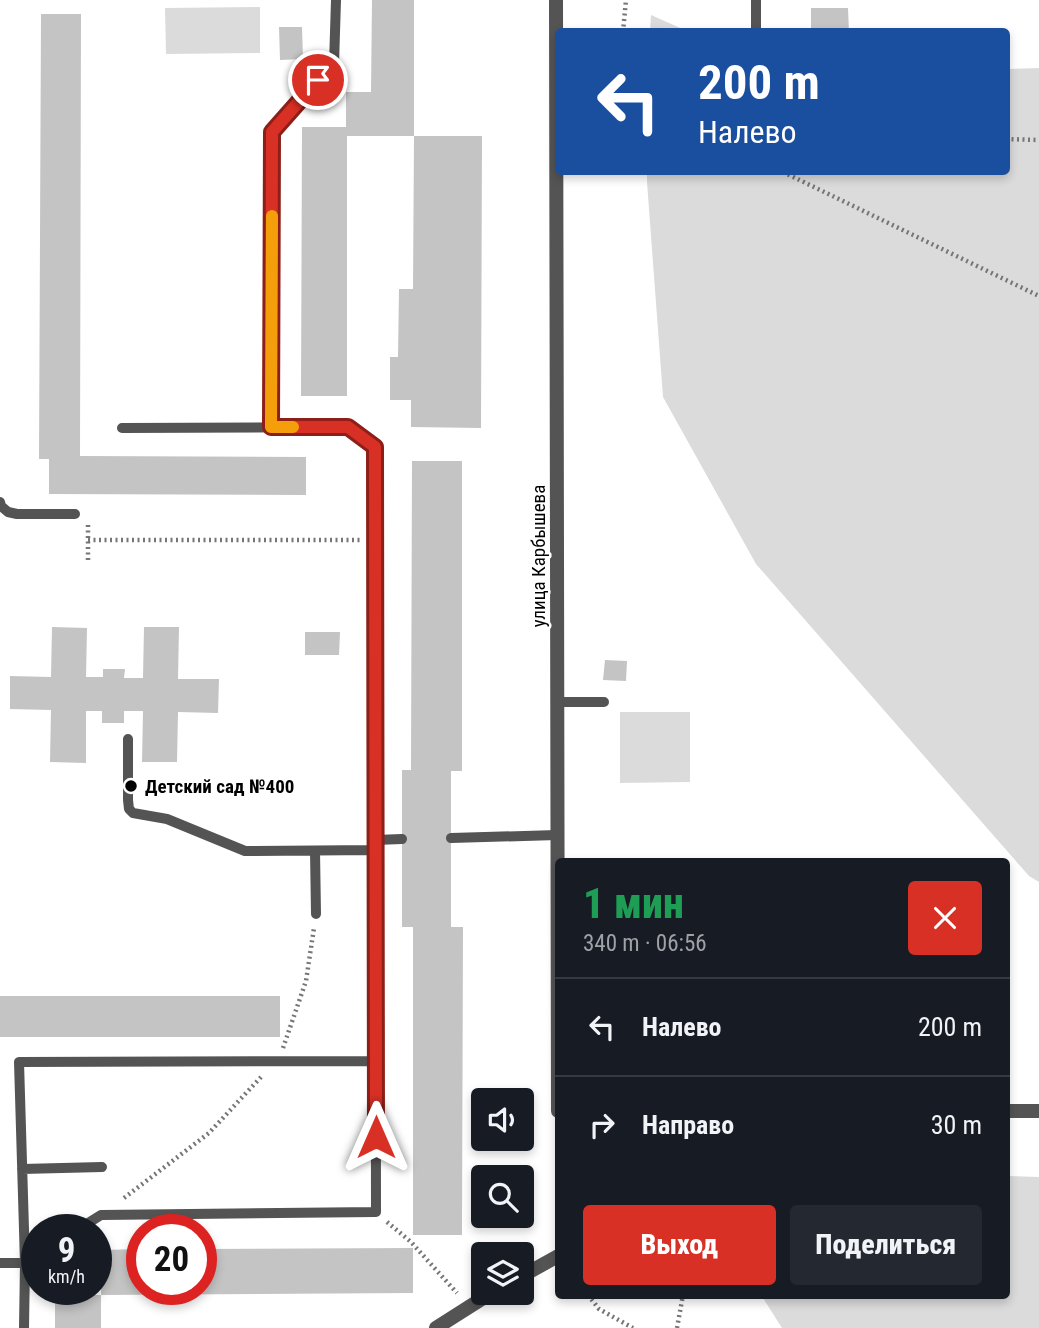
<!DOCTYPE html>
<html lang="ru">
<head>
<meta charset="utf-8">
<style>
  :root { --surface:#171b24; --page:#242831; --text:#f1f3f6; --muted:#9ea1a6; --line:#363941; --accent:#d93025 }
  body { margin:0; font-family:"Roboto Condensed",sans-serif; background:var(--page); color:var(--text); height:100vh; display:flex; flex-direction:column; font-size:26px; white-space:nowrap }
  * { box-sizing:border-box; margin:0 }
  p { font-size:23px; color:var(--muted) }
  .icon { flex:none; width:38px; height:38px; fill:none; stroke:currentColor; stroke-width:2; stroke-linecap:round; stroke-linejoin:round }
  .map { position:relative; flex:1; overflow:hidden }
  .panel { position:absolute; left:555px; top:858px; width:455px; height:441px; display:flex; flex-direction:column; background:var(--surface); border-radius:7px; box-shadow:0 4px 10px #0003 }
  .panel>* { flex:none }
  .banner { position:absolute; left:555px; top:28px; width:455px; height:147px; border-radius:7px; box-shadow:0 4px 10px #0003; background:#1a4fa0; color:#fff; overflow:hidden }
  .fabs { position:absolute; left:471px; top:1088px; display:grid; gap:14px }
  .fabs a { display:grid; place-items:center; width:63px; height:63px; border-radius:7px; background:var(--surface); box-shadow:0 4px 10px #0003; font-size:35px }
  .speed { position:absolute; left:21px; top:1214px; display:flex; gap:14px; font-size:35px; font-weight:700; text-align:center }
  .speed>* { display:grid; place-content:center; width:91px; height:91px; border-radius:50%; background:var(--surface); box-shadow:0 4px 10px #0003; line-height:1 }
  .speed small { font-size:18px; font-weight:400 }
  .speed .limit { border:10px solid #d22; background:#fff; color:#111 }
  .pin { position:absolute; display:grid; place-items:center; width:60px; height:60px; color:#fff; margin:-30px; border:4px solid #fff; border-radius:50%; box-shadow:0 2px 7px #0007 }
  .me { position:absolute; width:77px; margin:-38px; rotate:0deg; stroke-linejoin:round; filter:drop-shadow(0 0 5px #0008) }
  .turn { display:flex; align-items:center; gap:24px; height:147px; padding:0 28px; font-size:32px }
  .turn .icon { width:91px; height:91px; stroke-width:2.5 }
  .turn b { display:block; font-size:49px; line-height:60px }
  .round { display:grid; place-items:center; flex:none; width:74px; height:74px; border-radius:7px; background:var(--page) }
  .overview { display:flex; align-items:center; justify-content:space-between; height:119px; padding:0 28px }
  h1 { font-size:42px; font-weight:800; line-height:52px; color:#1e9e55 }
  .button { display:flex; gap:14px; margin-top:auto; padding:14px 28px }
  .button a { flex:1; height:80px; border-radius:7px; background:var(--accent); color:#fff; font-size:28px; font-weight:800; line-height:80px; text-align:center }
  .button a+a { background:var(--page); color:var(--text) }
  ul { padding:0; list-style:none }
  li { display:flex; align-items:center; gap:21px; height:98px; padding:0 28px; border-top:2px solid var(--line) }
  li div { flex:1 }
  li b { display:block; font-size:26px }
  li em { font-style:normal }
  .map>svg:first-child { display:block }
  .green { fill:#dbdbdb }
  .building { fill:#c4c4c4 }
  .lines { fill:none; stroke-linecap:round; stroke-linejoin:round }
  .path { stroke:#767676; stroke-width:4.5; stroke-dasharray:2 3.5; stroke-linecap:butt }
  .lane { stroke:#545454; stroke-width:10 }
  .street { stroke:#545454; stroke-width:14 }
  .route-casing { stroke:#8d1f18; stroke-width:18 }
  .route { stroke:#d93025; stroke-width:12 }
  .slow { stroke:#f59e0b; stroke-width:12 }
  .poi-dot { fill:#000; stroke:#fff; stroke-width:2.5 }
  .labels { text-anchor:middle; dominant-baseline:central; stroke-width:5; stroke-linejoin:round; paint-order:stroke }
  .street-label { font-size:19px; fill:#000; stroke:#fff }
  .poi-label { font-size:19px; font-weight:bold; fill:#000; stroke:#fff; text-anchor:start }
</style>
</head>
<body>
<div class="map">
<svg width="1039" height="1328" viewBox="0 0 1039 1328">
  <rect width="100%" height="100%" fill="#fff"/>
  <path class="green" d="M260 7V53L166 54 165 8Z
    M651 15 687 31H650Z
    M1039 68V882L1029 876 756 564 663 397 647 182V172H1006V69Z
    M620 712H690V782L620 783Z
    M1006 1176 1039 1177V1328H782L761 1295H1006Z"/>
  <path class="building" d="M372 0H414V136H347V396H301L302 127H346V92H371Z
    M811 8H848L849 32H811Z
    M41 14H81L80 456 306 457V495L49 494V459H39Z
    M279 27H302L303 59 280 60Z
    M414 136H482L481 428 411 427V400H390V357H398L399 289H413Z
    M412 461H462V771H451V927H463L462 1235H413V927H402V770H411Z
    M52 627 87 628 86 677H103V669H125L124 678H143L144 627H179L178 679H219L218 713 178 712 177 762H142L143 711H124V723H102V711H86V763L50 762 51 710 10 709V676L51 677Z
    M305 632H340L339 655H305Z
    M605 660 627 661 626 681 603 680Z
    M0 996H280V1037H0Z
    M413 1248V1293L101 1295V1250L142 1249V1290H201V1249Z
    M55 1295H101V1328H55Z"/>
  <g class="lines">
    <path class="path" d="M623 32 626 0
      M1006 139 1039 140
      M783 172 1039 296
      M88 525V562
      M88 540H360
      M283 1048 306 981 314 928
      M124 1198 209 1133 261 1077
      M387 1222 411 1242 457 1293
      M588 1295 599 1309 633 1328
      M677 1328 683 1295"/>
    <path class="lane" d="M756 0V32
      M271 427 272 132 334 64 336 0
      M0 502 1 506 8 512 17 514H75
      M557 702H604
      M128 739V800L129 809 133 813 167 819 245 851 375 850
      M451 838 557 835
      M375 840 402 839
      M315 851 316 914
      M22 1169 102 1167
      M77 1230 101 1215 376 1212 375 447 348 427 122 428
      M0 1263H25L19 1062 376 1061
      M24 1328 25 1263 37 1255"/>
    <path class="street" d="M556 0 558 1111
      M1006 1111H1039
      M522 1276 558 1256
      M436 1328 491 1293"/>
  </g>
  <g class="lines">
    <g class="route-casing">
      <path id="route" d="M318 80 272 132 271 427H348L375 447 376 1137"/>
    </g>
    <use href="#route" class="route"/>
    <path class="slow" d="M272 216 271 427H293"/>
  </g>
  <circle class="poi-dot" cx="131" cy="786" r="7"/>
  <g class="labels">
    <g class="street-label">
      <text transform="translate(538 556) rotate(-90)">улица Карбышева</text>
    </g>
    <g class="poi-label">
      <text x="145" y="786">Детский сад №400</text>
    </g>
  </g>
</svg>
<div class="fabs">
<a><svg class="icon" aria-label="sound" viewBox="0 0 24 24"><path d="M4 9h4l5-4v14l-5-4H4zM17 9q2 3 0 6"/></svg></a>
<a><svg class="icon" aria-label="search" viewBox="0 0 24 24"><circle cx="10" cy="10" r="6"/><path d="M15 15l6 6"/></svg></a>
<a><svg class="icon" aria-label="layers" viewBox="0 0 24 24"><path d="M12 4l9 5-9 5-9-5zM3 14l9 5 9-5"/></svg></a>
</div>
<div class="speed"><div>9<small>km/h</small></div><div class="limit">20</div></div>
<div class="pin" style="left:318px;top:80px;background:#d93025"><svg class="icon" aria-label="arrive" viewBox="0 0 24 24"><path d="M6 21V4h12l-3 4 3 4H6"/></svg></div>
<svg class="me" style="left:376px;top:1137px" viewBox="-20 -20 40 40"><path d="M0-17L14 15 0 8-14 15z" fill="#d93025" stroke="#fff" stroke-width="4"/></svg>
<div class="banner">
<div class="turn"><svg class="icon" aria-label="left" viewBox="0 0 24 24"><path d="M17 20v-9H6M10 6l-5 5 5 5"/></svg><div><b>200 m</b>Налево</div></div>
</div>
<section class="panel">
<div class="overview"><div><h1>1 мин</h1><p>340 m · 06:56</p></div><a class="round" style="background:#d93025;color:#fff"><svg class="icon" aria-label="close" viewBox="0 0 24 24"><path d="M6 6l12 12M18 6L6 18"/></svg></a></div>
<ul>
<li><svg class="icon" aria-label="left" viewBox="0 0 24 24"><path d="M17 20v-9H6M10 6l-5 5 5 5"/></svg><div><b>Налево</b></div><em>200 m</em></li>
<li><svg class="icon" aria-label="right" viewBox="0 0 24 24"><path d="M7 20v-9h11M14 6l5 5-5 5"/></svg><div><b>Направо</b></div><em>30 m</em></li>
</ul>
<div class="button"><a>Выход</a><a>Поделиться</a></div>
</section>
</div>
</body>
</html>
